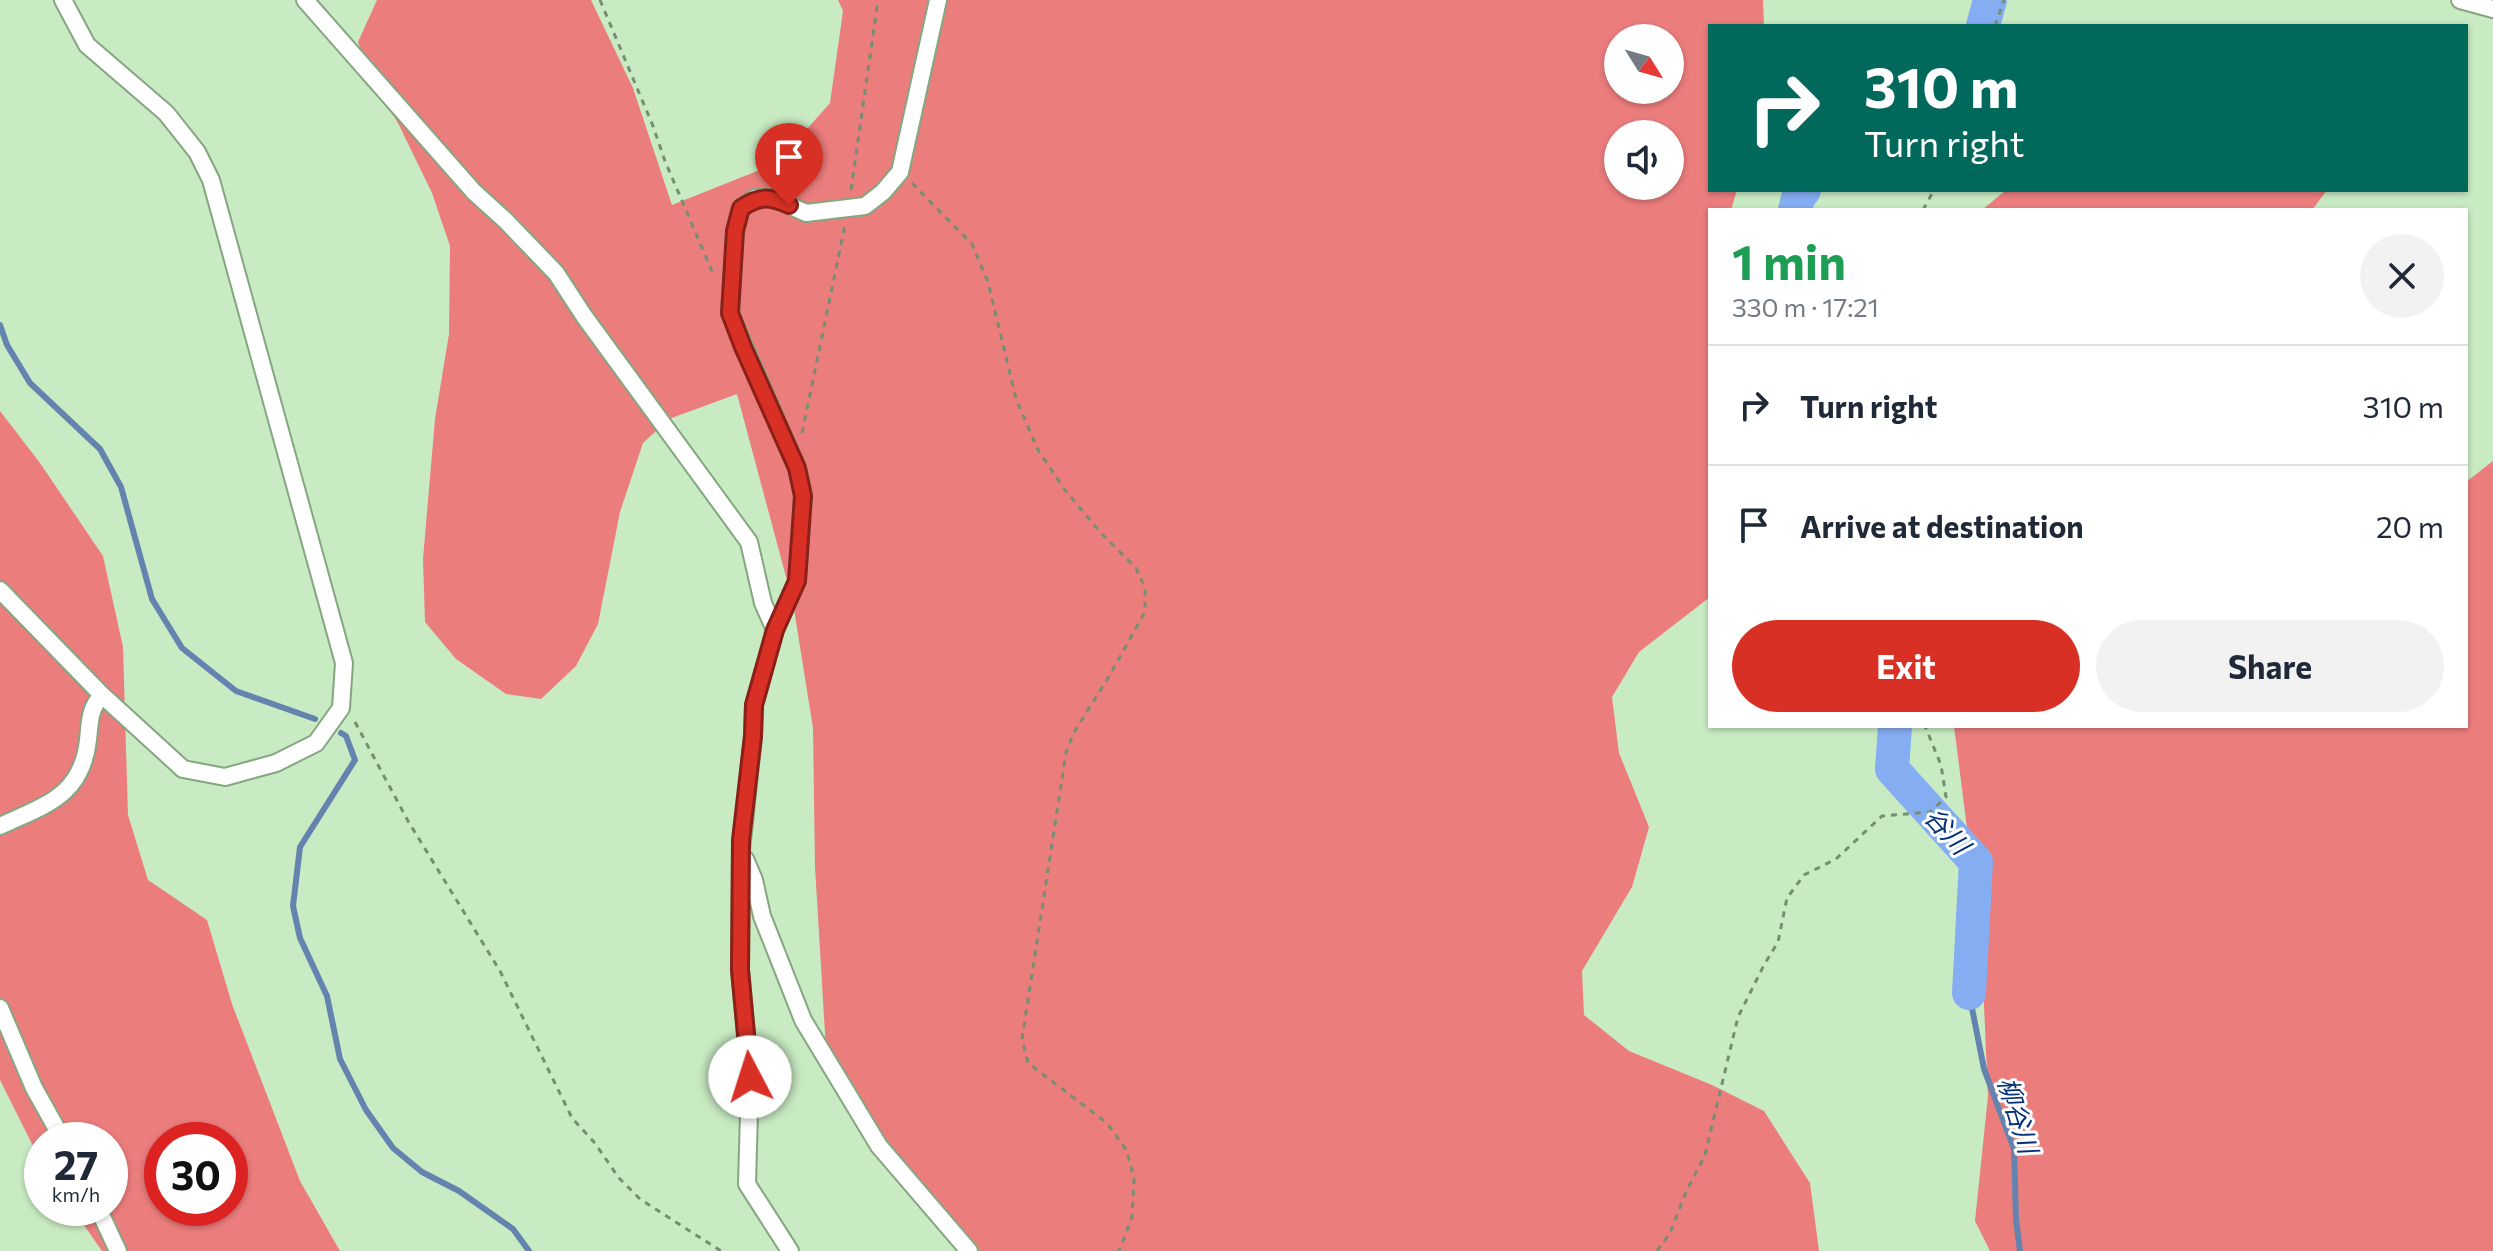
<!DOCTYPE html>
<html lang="en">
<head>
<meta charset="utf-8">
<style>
  :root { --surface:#fff; --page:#f2f2f3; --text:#1f2937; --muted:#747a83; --line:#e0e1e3; --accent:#d93025 }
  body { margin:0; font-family:Commissioner,"Noto Sans JP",sans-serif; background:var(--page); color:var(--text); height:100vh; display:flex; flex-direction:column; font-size:30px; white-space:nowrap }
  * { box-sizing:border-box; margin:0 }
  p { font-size:26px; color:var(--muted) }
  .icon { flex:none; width:44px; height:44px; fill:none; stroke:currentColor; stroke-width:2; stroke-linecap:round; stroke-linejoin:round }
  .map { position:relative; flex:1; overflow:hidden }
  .side { position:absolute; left:1708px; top:208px; width:760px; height:520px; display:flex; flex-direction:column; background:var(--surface); border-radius:0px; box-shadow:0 2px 6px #0004 }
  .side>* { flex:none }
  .top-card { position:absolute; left:1708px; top:24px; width:760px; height:168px; border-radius:0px; box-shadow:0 2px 6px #0004; background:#00695c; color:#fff; overflow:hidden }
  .needle { width:52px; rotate:127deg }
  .controls { position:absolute; left:1604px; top:24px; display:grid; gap:16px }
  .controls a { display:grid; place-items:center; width:80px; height:80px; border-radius:50%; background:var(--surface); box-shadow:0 2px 6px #0004; font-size:40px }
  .speed { position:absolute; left:24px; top:1122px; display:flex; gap:16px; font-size:40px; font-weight:700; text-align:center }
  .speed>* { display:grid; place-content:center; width:104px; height:104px; border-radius:50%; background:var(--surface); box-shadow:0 2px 6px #0004; line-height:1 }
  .speed small { font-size:20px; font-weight:400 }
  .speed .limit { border:12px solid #d22; background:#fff; color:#111 }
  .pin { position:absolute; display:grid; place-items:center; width:68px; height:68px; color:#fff; margin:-82px -34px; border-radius:50% 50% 50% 0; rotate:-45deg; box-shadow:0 0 8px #0007 }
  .pin .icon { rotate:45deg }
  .me { position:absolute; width:88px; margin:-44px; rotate:355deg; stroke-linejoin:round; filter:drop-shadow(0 0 6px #0008) }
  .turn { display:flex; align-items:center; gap:28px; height:168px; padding:0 24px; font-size:36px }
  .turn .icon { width:104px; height:104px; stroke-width:2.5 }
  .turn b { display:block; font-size:56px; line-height:68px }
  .round { display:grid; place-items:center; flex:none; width:84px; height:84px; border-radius:42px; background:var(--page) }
  .headline { display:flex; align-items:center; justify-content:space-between; height:136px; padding:0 24px }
  h1 { font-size:48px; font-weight:700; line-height:60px; color:#1e9e55 }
  .cta { display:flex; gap:16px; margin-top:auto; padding:16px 24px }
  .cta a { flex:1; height:92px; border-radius:48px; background:var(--accent); color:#fff; font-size:32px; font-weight:700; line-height:92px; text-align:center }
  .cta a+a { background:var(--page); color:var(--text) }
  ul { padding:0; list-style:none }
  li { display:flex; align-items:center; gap:24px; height:120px; padding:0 24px; border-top:2px solid var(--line) }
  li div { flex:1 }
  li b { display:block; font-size:30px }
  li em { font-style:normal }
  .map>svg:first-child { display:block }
  .forest { fill:#ec7d7d; fill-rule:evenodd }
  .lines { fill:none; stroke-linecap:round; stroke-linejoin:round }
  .stream { stroke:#6484af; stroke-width:6 }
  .river { stroke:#85adf2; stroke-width:34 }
  .street-casing { stroke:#85a680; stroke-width:20 }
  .path { stroke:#768e71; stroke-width:3; stroke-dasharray:6 6; stroke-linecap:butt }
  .street { stroke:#fff; stroke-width:16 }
  .route-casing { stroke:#8d1f18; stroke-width:20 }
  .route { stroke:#d93025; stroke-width:14 }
  .labels { text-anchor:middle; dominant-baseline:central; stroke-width:6; stroke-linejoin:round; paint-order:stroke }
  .water-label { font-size:26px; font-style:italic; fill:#07317a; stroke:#fff }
</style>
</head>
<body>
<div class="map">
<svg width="2493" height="1251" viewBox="0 0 2493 1251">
  <rect width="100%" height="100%" fill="#c9ebc3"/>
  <path class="forest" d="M377 0H591L633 88 672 205 777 163 830 103 843 11 838 0H1763L1764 26H1710V190H1737L1731 210H1710V597L1639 652 1612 697 1619 753 1649 827 1632 887 1582 971 1584 1015 1629 1051 1712 1085 1764 1111 1810 1183 1819 1251H957L826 1050 815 867 813 728 793 603 737 394 669 419 643 443 620 512 598 624 576 666 541 699 506 694 456 659 425 622 423 559 435 419 449 334 450 246 432 193 398 123 372 83 358 42ZM1618 38H1670V90H1618ZM1618 134H1670V186H1618Z
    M2006 190H2327L2312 210H1982Z
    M0 411 40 463 103 556 123 647 128 815 148 880 207 920 232 1004 300 1181 340 1251H102L72 1208H110V1140H42V1164L0 1080ZM162 1140H230V1208H162Z
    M2493 461V1251H1990L1975 1221 1988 1096 1981 938 1954 726H2466V482Z"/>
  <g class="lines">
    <path class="stream" d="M0 325 7 345 30 383 100 449 121 487 152 599 182 648 236 691 315 719
      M341 733 346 736 355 760 300 847 293 906 300 938 327 996 340 1059 366 1110 393 1148 422 1172 459 1191 513 1229 529 1251
      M1969 993 1984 1069 2014 1149 2016 1219 2020 1251"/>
    <path class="river" d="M1983 26 1990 0
      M1795 210 1798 198 1804 190
      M1895 726 1892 769 1976 862 1969 993"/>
    <g class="street-casing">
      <path id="street" d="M305 0 474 192 505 220 556 273 584 316 749 542 763 603 775 630
        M2460 0 2493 9
        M0 590 102 695
        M0 826C45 805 82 796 88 740 90 722 89 709 102 695L183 769 225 777 276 763 316 743 341 708 344 663 211 180 197 152 166 113 87 45 63 0
        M745 859 754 880 762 916 803 1020 879 1146 969 1251
        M0 1008 34 1088 63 1140
        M98 1208 118 1251
        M790 1251 747 1184 750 1077 740 970 741 850 753 736 754 705 775 630 797 581 803 496 797 468 730 313 735 231 741 208 755 198 771 197 806 213 865 206 883 192 900 172 938 0"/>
    </g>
    <path class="path" d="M600 0 653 126 665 161 714 276
      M1995 26 2004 0
      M912 183 972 244 988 282 1016 399 1038 450 1065 490 1100 532 1136 568 1145 588V612L1108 678 1073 734 1066 753 1022 1039 1028 1063 1107 1123 1127 1151 1134 1179 1132 1217 1119 1251
      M851 190 878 0
      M1923 210 1934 190
      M802 433 845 225
      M355 722 408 821 500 971 572 1118 594 1142 619 1178 640 1199 721 1251
      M1657 1251 1670 1233 1686 1192 1705 1155 1738 1017 1764 965 1778 942 1787 898 1804 875 1836 859 1882 816 1930 812 1946 797 1941 765 1925 726"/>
    <use href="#street" class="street"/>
  </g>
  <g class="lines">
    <g class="route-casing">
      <path id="route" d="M750 1077 740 970 741 840 753 736 754 705 775 630 797 581 803 496 797 468 743 347 730 313 735 231 741 208C759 196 769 196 789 205"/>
    </g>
    <use href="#route" class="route"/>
  </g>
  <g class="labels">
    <g class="water-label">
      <text transform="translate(1948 830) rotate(48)">谷川</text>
      <text transform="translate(2019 1115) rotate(73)">柳谷川</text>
    </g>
  </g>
</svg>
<div class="controls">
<a><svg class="needle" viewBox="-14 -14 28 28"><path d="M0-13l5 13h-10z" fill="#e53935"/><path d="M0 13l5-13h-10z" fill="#747a83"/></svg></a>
<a><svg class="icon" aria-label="sound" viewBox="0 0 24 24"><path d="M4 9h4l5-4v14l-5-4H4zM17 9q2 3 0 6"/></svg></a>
</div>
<div class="speed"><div>27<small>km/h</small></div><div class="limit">30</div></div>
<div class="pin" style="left:789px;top:205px;background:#d93025"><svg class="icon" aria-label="arrive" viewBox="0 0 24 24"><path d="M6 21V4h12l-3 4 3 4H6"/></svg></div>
<svg class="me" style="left:750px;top:1077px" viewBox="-20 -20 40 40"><circle r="19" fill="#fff"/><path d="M0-13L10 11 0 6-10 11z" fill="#d93025"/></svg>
<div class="top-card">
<div class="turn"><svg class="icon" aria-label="right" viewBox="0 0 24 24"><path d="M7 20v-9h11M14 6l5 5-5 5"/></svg><div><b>310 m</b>Turn right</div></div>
</div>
<section class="side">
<div class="headline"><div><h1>1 min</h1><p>330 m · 17:21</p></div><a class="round"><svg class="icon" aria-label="close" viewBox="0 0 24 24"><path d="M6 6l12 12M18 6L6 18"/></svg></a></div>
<ul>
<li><svg class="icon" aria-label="right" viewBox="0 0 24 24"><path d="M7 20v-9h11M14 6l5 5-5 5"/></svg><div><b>Turn right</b></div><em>310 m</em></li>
<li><svg class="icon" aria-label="arrive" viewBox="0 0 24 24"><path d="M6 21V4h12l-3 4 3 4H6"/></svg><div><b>Arrive at destination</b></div><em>20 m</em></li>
</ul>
<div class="cta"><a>Exit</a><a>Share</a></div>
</section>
</div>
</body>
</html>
